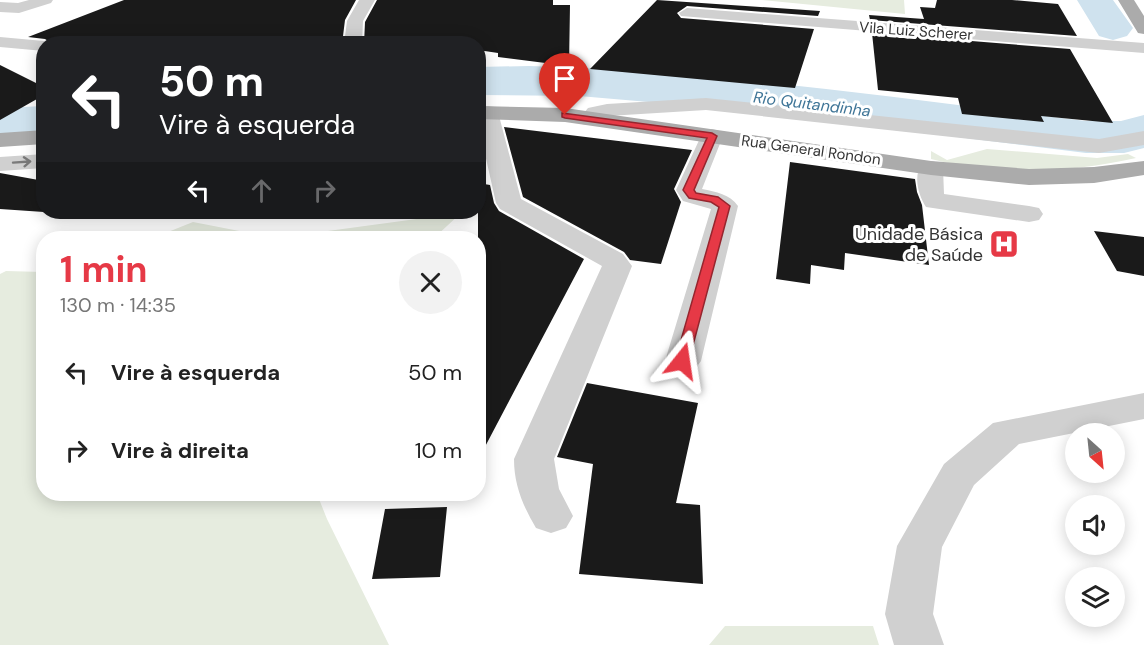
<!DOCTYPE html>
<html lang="pt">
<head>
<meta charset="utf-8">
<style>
  :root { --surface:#fff; --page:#f2f2f2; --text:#222; --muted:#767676; --accent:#e63946 }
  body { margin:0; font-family:"DM Sans",sans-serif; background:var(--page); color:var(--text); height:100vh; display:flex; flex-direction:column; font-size:22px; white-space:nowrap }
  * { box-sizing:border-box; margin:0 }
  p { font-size:20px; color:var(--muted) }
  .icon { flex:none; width:33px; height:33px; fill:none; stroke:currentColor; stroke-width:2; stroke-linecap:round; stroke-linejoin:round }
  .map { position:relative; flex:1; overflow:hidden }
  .drawer { position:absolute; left:36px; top:231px; width:450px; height:270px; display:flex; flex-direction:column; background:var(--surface); border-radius:24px; box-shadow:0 3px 15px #0003 }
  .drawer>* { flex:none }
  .guide { position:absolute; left:36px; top:36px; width:450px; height:183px; border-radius:24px; box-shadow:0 3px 15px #0003; background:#202124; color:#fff; overflow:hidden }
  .needle { width:39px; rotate:153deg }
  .controls { position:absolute; left:1065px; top:423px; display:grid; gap:12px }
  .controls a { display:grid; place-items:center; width:60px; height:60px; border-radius:50%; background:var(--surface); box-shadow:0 3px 15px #0003; font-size:30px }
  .pin { position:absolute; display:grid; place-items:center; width:51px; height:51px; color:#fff; margin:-62px -26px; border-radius:50% 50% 50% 0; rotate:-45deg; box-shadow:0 0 6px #0007 }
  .pin .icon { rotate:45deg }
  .me { position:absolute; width:66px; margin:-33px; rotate:15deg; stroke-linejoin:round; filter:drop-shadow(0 0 4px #0008) }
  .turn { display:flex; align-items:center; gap:21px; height:126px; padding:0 24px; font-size:27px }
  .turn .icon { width:78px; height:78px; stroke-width:2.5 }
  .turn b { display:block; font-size:42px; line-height:51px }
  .lanes { display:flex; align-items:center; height:57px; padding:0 24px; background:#0003; justify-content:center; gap:30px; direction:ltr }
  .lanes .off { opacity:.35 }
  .round { display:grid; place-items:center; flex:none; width:63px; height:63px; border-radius:32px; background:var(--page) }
  .summary { display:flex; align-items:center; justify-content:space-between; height:102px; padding:0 24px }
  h1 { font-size:36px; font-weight:700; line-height:45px; color:var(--accent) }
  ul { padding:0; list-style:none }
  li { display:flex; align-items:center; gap:18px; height:78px; padding:0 24px }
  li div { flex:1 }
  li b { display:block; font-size:22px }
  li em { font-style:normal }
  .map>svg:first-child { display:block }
  .green { fill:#e6ecdf }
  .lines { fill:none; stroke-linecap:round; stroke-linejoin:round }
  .river { fill:#cfe2ee; fill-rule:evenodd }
  .building { fill:#1a1a1a }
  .minor { fill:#d0d0d0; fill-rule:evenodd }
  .major { fill:#ababab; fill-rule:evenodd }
  .oneway { stroke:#7a7a7a }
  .route { fill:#e63946; stroke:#96252e; stroke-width:1.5 }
  .labels { text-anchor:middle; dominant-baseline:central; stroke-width:6; stroke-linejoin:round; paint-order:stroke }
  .far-street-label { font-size:15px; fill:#333; stroke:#fff }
  .far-water-label { font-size:16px; font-style:italic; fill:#3f7597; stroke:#fff }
  .poi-label { font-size:18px; fill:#333; stroke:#fff; text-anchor:end }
</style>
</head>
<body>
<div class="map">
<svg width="1144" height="645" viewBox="0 0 1144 645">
  <rect width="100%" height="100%" fill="#fff"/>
  <path class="green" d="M762 0H904L905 14Z
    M987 149 1097 158 1128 154 1136 158C1070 173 997 176 931 159V151L947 160Z
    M461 213 434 238H153L193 222 276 238Z
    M6 271 43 272 44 494H317L327 519 389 645H0V274Z
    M725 626H873L879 645H709Z"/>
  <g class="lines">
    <path class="river" d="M1077 0H1113L1133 28 1127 36 1113 40 1099 36Z
      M529 66C715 71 901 98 1086 121H1121L1144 115V148L1124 153H1086L730 109 579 96 478 95V67Z
      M44 106V136L0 140V108Z"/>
  </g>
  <path class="building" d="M124 0H356L345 20 342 44H225L197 41 192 44H53L45 39 28 37Z
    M377 0H553V5H570L569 66 498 57V53L478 50V44H364L365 22Z
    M657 0 820 11 818 16 687 6 677 13 681 18 814 29 795 88 590 69Z
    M937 0H1012L1058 4 1077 36 870 20 869 15 924 19 920 7 935 8Z
    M872 33 1070 49 1113 123 1041 116 1044 122 962 114 958 98 878 90Z
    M0 65 44 87V95L0 120Z
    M504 127 692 150 674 189 681 202 661 264 630 260 624 252 523 197Z
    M790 162 915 179 917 192 922 205 929 265 845 253 844 270 811 265 810 284 776 279Z
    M0 173 44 181V212L0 209Z
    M478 183 490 185 494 203 499 211 584 259 478 460Z
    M1094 231 1144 237V276L1117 271Z
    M587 383 698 403 676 503 700 505 703 584 579 574 593 464 557 457Z
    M447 507 440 577 372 579 385 509Z"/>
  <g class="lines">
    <path class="minor" d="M29 0H53L51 3 19 13 0 12V2L18 3Z
      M359 0H375L363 21 362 44H344L347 21Z
      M687 8 1144 43V53L681 16 679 13Z
      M0 37 44 41 51 44H44V51L0 47Z
      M706 98 1099 139 1144 131V145L1099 153 706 110 608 116C596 120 598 128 582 124L579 119 588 108 607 104Z
      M487 106 495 107 498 112 521 199 623 254 632 266 554 459 559 489 573 516 566 528 551 533 536 528C523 506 514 485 514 459L602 266 500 209 496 203 478 123V109Z
      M712 129 720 131 723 136 702 189C716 192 730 194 738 206L701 361 695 369 683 372 671 369 665 361 711 209 683 201 676 190 701 136 704 131Z
      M44 154V168L0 171V157Z
      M931 161 940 163 943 168 944 194 1029 206 1039 208 1043 214 1039 220 1029 222 926 207C918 195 913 176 922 163Z
      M1144 393V419L1019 444 974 485 942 547 933 614 944 645H894L885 614 897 546 944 464 993 423Z"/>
    <path class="major" d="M1118 0H1134L1144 16V34L1138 33Z
      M478 106 565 108 931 161 1029 169 1094 167 1144 161V175L1094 183 1029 185 931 175 565 122 478 119Z
      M44 130V144L0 147V133Z"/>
  </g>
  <defs><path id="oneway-shaft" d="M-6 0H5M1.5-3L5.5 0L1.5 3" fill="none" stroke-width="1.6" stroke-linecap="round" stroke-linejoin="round" transform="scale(1.5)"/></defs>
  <use class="oneway" href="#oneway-shaft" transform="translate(22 162) rotate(-4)"/>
  <path class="route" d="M562 113 712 133 717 136 694 190 696 193 718 197 730 206 688 364H677L675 361 719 207 711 202 689 198 683 190 707 138 565 118 562 117Z"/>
  <defs>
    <g id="hospital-square" transform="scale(1.5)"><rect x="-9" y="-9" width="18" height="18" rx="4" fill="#e63946" stroke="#fff"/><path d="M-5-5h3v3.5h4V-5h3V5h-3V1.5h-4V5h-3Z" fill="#fff"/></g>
  </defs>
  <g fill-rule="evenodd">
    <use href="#hospital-square" x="1004" y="244"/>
  </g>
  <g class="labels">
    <g class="far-street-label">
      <text transform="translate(916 31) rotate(4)">Vila Luiz Scherer</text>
      <text transform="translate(811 150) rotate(8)">Rua General Rondon</text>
    </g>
    <g class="far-water-label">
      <text transform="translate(812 104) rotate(7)">Rio Quitandinha</text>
    </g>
    <g class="poi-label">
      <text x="983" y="234">Unidade Básica<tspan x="983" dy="21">de Saúde</tspan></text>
    </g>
  </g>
</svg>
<div class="controls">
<a><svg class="needle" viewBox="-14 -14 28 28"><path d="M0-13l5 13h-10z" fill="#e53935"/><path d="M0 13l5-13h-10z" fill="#767676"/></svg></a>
<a><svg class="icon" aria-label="sound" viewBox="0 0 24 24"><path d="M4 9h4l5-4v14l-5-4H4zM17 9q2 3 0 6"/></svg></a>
<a><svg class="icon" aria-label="layers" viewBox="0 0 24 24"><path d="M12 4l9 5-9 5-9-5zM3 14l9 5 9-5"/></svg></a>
</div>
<div class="pin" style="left:565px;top:115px;background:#d93025"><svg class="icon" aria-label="arrive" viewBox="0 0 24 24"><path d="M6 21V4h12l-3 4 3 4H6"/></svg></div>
<svg class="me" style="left:682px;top:361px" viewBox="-20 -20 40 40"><path d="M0-17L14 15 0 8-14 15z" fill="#e63946" stroke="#fff" stroke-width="4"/></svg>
<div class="guide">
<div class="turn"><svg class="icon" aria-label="left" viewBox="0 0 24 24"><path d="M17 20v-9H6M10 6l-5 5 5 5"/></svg><div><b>50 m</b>Vire à esquerda</div></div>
<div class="lanes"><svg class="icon" aria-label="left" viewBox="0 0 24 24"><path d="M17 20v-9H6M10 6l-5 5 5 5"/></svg><svg class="icon off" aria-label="ahead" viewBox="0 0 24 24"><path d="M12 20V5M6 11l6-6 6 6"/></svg><svg class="icon off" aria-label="right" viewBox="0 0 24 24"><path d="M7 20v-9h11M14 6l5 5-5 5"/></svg></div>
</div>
<section class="drawer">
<div class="summary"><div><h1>1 min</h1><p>130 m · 14:35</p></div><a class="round"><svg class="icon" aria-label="close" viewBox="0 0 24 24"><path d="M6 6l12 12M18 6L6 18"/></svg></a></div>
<ul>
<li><svg class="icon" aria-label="left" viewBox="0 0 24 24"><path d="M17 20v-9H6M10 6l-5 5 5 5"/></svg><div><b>Vire à esquerda</b></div><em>50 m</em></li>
<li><svg class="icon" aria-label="right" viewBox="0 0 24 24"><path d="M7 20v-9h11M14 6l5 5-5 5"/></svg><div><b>Vire à direita</b></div><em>10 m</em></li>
</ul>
</section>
</div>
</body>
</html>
